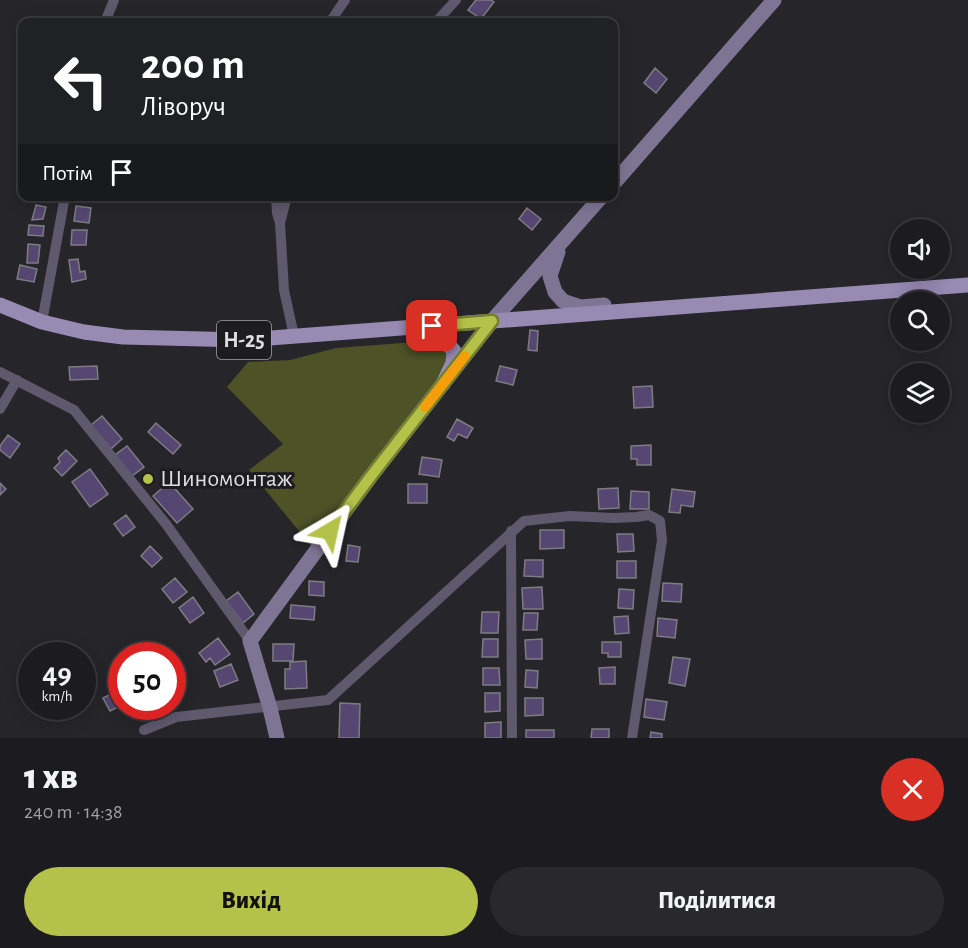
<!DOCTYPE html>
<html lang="uk">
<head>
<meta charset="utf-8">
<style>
  :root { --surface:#1c1c20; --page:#29292d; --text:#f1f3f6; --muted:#a0a1a5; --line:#3a3a3e; --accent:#b5c24a }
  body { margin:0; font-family:"Alegreya Sans",sans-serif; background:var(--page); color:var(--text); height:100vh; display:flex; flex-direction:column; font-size:22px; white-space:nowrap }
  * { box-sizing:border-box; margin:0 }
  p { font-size:20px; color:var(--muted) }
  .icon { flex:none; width:33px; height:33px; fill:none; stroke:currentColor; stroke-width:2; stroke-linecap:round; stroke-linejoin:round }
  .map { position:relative; height:738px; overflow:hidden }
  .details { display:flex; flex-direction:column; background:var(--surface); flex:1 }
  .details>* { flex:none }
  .guide { position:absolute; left:18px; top:18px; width:600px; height:183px; border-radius:12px; box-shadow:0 3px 15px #0003,0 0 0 2px var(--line); background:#202124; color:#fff; overflow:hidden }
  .fabs { position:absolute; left:890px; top:219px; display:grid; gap:12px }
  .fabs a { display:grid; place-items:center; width:60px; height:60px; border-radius:50%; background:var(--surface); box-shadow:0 3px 15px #0003,0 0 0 2px var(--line); font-size:30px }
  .speed { position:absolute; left:18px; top:642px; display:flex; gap:12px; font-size:30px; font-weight:700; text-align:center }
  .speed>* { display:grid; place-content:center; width:78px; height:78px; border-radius:50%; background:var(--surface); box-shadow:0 3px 15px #0003,0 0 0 2px var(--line); line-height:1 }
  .speed small { font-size:15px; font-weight:400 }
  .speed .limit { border:9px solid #d22; background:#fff; color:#111 }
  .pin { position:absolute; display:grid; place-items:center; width:51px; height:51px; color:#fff; margin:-26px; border-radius:12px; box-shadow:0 3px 9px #0006 }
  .me { position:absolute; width:66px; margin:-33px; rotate:36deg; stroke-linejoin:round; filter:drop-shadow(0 0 4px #0008) }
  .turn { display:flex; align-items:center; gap:21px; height:126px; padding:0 24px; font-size:27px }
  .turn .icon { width:78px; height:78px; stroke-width:2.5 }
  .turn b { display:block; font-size:42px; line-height:51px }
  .then { display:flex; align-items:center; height:57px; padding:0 24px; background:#0003; gap:12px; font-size:22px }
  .round { display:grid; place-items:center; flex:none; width:63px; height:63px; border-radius:32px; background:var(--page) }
  .overview { display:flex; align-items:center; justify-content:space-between; height:102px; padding:0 24px }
  h1 { font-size:36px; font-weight:800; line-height:45px }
  .cta { display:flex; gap:12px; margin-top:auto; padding:12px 24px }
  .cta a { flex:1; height:69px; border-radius:36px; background:var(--accent); color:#111; font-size:24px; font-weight:800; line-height:69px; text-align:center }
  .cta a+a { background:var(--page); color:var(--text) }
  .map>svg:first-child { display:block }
  .green { fill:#4d5227 }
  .building { fill:#554771; stroke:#7e7c82; stroke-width:1.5 }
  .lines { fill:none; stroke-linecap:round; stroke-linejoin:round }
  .street { stroke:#5e596c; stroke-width:10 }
  .secondary { stroke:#7e7594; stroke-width:15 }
  .primary { stroke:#978ab3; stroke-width:15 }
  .route-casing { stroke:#767e30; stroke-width:15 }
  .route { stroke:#b5c24a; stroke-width:10 }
  .slow { stroke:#f59e0b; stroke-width:10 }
  .poi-dot { fill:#b5c24a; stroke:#1d1c20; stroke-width:2 }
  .labels { text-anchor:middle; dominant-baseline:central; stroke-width:6; stroke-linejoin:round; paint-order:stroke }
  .shield { fill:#1d1c20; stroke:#a4a3a7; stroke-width:1.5 }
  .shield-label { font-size:22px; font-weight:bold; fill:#dedde1 }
  .poi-label { font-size:24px; fill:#dedde1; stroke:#1d1c20; text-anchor:start }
</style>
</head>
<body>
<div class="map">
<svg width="968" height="738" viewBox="0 0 968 738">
  <rect width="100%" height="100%" fill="#26252a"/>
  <path class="green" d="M416 342 439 343 455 359 316 552 249 470 283 444 227 387 248 362 290 360 336 348Z"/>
  <path class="building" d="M476 0H491L494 2 481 19 468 10Z
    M655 68 667 79 656 93 644 83Z
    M36 205 46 207 43 219 32 220Z
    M76 206 91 208 89 223 74 221Z
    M527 208 541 219 532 230 519 219Z
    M29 225 44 226 43 236 28 235Z
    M72 230H87L86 245H71Z
    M28 244 40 245 38 263H27Z
    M78 259 80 272 85 271 86 279 72 282 69 260Z
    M20 265 37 269 34 282 17 279Z
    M530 330 538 331 537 351 528 350Z
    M97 366 98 379 70 380 69 367Z
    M500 366 517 370 513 385 496 381Z
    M652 386 653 407 634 408 633 387Z
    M102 416 122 439 111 449 91 425Z
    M457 419 473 428 467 438 458 434 454 441 447 437Z
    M156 423 181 445 173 454 148 432Z
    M8 435 20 444 10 458 0 450V446Z
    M651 445V465H637V459H631V446Z
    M127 446 144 467 132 476 115 455Z
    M66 450 77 461 62 476 54 468 60 462 58 458Z
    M422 457 442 460 439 477 419 474Z
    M90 469 108 494 90 507 72 482Z
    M169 482 193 509 177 523 153 496Z
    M0 483 6 489 0 495Z
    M408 484H427V503H408Z
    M618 488 619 508 599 509 598 489Z
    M672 489 695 492 693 507 681 505 680 513 669 512Z
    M631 491 649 492V509H630Z
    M126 515 135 527 123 536 114 524Z
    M540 530H564V548L540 549Z
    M617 534H633L634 551 618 552Z
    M348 545 360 547 358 562 346 561Z
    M150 546 162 558 152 567 141 556Z
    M525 560H543V577L524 576Z
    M617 561H636V578H617Z
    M175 578 187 592 173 603 162 589Z
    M309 581 324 582V596L309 595Z
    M663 583 682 584 681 602 662 601Z
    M542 587 543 609H523L522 588Z
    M619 589 634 590 633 609 618 608Z
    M238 592 254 614 243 623 226 601Z
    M193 597 204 613 190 623 179 608Z
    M291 605 315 607 314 620 290 618Z
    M482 612H499L498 633H481Z
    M524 613H538L537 630H523Z
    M628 616 629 633 615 634 614 617Z
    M658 618 677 620 675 638 657 636Z
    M218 638 230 654 215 665 210 658 206 662 199 653Z
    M483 639H498V657H482Z
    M542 639V659H526L525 640Z
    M602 642H621V657H608V653H602Z
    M273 644H294L293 661H273Z
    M673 657 690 659 685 686 669 683Z
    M306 661 307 688 285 689V669H290V662Z
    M231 664 238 680 220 687 214 671Z
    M615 667V684H600L599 668Z
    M483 668H499L500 685H483Z
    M526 670 538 671 537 688 525 687Z
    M119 690 122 694V705L110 711 103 698Z
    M172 692 178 703 172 706Z
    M485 693H500V711L485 712Z
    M525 698H543V715L525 716Z
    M646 699 667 702 664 720 644 717Z
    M340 703 360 704 359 738H339Z
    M148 706H172L152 716Z
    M501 722V738H485V723Z
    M592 729H609V738H591Z
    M526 730H554V738H526Z
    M651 732 662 734V738H650Z"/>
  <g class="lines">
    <path class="street" d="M105 22 114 0
      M330 22 345 0
      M436 22 456 0
      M276 196 277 213 279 220
      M287 196 280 223 284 290 294 336
      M42 322 65 196
      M0 372 74 410 166 524 250 641
      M0 409 17 380
      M511 531 512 738
      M144 730 176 717 328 700 524 521 570 516 614 518 636 517 649 515 660 521 662 540 632 738"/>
    <path class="secondary" d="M614 183 774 0
      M558 252 550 276 555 292 563 301 581 307 604 305
      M277 738 270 708 250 641 371 476 492 321 602 196"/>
    <path class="primary" d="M0 305 42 322 84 332 123 337 243 340 968 285
      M419 331C435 333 444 339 454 351L453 363 443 384"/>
  </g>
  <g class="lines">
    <g class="route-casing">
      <path id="route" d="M330 531 371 476 492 321 432 326"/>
    </g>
    <use href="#route" class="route"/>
    <path class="slow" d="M425 407 465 356"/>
  </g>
  <circle class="poi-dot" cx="148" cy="479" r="6"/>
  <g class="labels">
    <rect class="shield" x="217" y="321" width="54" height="38" rx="4.5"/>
    <g class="shield-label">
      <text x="244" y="340">Н-25</text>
    </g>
    <g class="poi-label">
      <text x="160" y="479">Шиномонтаж</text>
    </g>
  </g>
</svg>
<div class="fabs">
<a><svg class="icon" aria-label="sound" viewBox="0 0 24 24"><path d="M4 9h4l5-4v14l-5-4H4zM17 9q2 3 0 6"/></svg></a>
<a><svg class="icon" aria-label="search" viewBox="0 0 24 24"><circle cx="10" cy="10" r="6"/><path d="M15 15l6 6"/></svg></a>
<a><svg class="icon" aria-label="layers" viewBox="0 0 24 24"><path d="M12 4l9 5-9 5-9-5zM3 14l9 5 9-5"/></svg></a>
</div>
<div class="speed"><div>49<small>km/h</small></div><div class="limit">50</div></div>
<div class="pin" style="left:432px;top:326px;background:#d93025"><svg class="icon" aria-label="arrive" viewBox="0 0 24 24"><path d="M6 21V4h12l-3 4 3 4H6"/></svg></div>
<svg class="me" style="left:330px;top:531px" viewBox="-20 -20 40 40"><path d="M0-17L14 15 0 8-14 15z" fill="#b5c24a" stroke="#fff" stroke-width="4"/></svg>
<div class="guide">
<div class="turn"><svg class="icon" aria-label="left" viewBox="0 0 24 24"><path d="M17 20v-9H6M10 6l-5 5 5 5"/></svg><div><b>200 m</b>Ліворуч</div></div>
<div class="then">Потім<svg class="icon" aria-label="arrive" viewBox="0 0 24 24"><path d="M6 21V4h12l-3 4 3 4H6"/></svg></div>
</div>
</div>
<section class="details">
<div class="overview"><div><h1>1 хв</h1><p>240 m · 14:38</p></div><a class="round" style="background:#d93025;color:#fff"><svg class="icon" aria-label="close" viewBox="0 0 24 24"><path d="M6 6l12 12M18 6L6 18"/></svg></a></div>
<div class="cta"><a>Вихід</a><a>Поділитися</a></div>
</section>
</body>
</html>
